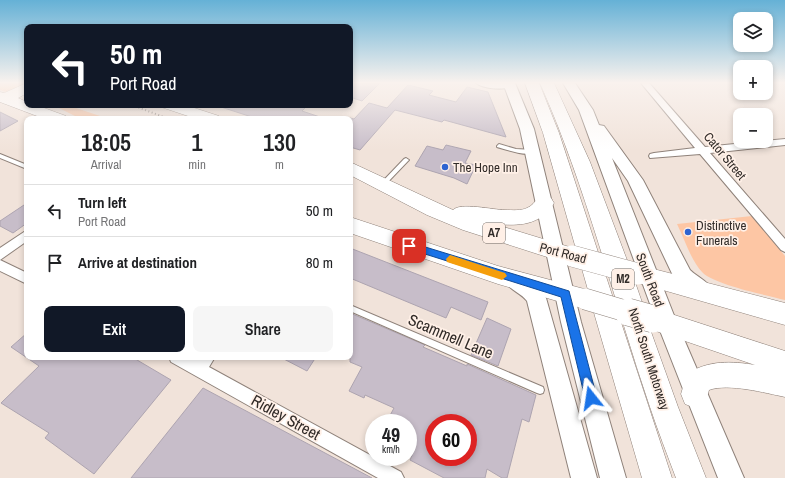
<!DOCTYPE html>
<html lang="en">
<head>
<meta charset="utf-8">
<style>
  :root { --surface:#fff; --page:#f6f6f6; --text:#202124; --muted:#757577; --line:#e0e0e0; --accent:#111827 }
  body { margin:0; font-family:"Archivo Narrow",sans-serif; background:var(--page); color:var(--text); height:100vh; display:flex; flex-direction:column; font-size:15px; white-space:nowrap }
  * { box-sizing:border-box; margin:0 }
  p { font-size:13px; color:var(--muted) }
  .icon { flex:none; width:22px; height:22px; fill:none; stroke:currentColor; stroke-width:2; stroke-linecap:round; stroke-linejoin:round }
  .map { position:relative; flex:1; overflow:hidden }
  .details { position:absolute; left:24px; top:116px; width:329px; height:244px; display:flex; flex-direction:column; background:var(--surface); border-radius:8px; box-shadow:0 2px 6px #0003 }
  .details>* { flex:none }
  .banner { position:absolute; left:24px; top:24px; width:329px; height:84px; border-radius:8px; box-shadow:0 2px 6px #0003; background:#111827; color:#fff; overflow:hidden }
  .fabs { position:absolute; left:733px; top:12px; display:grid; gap:8px }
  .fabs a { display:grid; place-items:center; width:40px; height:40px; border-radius:8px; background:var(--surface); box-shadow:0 2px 6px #0003; font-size:20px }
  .speed { position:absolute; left:365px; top:414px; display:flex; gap:8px; font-size:20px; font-weight:700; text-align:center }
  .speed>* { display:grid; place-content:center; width:52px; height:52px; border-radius:50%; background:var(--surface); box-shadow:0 2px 6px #0003; line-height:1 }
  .speed small { font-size:10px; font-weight:400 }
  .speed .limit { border:6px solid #d22; background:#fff; color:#111 }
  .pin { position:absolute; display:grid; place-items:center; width:34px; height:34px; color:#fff; margin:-17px; border-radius:8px; box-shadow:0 2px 6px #0006 }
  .me { position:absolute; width:44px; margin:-22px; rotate:345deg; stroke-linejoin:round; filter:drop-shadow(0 0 3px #0008) }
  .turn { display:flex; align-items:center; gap:14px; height:84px; padding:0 20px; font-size:18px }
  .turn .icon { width:52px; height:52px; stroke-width:2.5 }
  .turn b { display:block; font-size:28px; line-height:34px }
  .eta { display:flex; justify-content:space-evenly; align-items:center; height:68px; text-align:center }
  .eta b { font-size:24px; font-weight:600; line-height:28px }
  .action { display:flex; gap:8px; margin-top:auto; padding:8px 20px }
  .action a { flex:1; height:46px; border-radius:8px; background:var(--accent); color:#fff; font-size:16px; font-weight:600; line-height:46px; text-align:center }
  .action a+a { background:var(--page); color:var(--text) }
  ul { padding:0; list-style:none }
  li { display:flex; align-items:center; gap:12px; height:52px; padding:0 20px; border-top:1px solid var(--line) }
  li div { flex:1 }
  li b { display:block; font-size:15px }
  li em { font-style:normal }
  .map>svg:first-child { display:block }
  .green { fill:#fdc6a4 }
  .building { fill:#c7bdc9; stroke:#ada4b0; fill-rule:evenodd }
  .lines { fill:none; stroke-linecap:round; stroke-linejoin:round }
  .lane-casing { stroke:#8f827a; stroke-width:2 }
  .street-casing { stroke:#8f827a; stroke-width:2 }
  .primary-casing { stroke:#8f827a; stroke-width:2 }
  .highway-casing { stroke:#8f827a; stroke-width:1 }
  .path { stroke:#8b817c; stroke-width:2; stroke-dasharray:1 2.5; stroke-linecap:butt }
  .lane { fill:#fff; fill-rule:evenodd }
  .street { fill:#fff; fill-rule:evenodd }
  .primary { fill:#fff; fill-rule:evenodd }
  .highway { fill:#fff; fill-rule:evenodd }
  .highway-bridge-far1-casing { stroke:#8f827a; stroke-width:22; stroke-linecap:butt }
  .highway-bridge-casing { stroke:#8f827a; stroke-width:28; stroke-linecap:butt }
  .highway-bridge-far1 { stroke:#fff; stroke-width:21 }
  .highway-bridge { stroke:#fff; stroke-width:27 }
  .route { fill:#1a73e8; stroke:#114b97 }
  .slow { fill:#f59e0b }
  .poi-dot { fill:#2d63d1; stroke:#fff0e7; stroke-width:1.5 }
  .labels { text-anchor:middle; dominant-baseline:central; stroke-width:3.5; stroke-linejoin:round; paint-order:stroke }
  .shield { fill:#fff0e7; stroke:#6f6661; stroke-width:1 }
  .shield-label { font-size:12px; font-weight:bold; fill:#312b28 }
  .street-label { font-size:13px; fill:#312b28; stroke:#fff0e7 }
  .poi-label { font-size:13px; fill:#312b28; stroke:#fff0e7; text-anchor:start }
  .near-street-label { font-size:16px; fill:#312b28; stroke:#fff0e7 }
</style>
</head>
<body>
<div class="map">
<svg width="785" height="478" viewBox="0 0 785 478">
  <rect width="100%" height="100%" fill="#f1e3da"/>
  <path class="green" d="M0 83H27L6 92 0 90Z
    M51 105H76L73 107 109 119H81L59 108 60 106Z
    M752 216 785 256V300C766 295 716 285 703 273 691 261 685 240 677 224Z"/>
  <path class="building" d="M350 83H380L362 101 350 97Z
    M408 85 433 91 429 95 456 102 467 87 488 92 506 137 444 120 442 122 395 110 360 150 350 147V118L354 119 369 103 387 108Z
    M222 105H294L305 108 302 111 320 117V119H258L221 107Z
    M0 112 18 121 0 131Z
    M446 145 471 151 465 163 476 165 467 184 454 178 415 166 427 146 443 150Z
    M27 203V223L13 233 0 226V221Z
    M350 248 488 302 481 320 451 307 446 318 350 278Z
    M350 313 425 345 423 347 467 366V364L536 395 529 422 522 419 507 478H502L487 469 485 478H444L410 460 415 449 408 446V423H386L394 408 365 395 364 398 349 391 362 367 350 362ZM434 423H468V457H434Z
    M487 318 511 329 498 366 471 355Z
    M27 333V357H132L171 380 94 474 45 438 49 433 1 403 39 366 11 347Z
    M280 357H316L307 371Z
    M203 388 372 478H131Z"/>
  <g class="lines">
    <g class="lane-casing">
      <path id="lane" d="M499 144 516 149 533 150 535 152C527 157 507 150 497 147V146Z
        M0 154 27 165V169L0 158Z
        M406 158 409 160 408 161 385 185H381L380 184 381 183 404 159Z
        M350 305 543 387 544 390 543 393 540 394 537 393 350 311Z"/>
    </g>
    <g class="street-casing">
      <path id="street" d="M476 83H511L514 85C507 91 483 89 476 83Z
        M641 83H649L705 147 785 139V145L710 153 785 239V252L781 250 700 154 650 158 649 156 650 154 654 153 695 148Z
        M27 230V241L0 260V248Z
        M0 260 27 273V284L0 271Z
        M169 357H190L196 360 199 357H215L209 367 401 472 404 478H378L171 362Z"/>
    </g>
    <g class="primary-casing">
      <path id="primary" d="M503 83H515L534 129 581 322 626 478H600L561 322 520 129Z
        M563 83H575L593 110 599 125 604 126 643 180 690 270C697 277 708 281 712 290L709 296 702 298 685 291 676 282 628 181 612 158 677 323 744 478H718L657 323 579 110Z
        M514 272 537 284 546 298 597 478H571L527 301C520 292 509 290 504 280L507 274Z"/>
    </g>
    <g class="highway-casing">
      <path id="highway" d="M27 83V93L18 98 27 102V105H36L66 116 68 119H45L0 102V92L4 93Z
        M525 83H539L559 133 672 478H642L592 306 585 309 498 284 350 233V217L498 266 588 290 580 262 572 265 463 230 427 215 350 175V162L453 210C460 202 494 210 505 210 512 210 521 211 527 208 538 203 535 193 551 198L554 203C540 226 519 226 494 224L576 249 543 133Z
        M540 83H554L590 162 630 268 638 265 785 303V325L635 282 645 311 653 308 785 351V397C765 393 729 383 709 390L705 404 695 408 685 404 681 394 687 374C708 360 732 361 755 365L650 329 678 407 706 478H676C667 454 658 431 650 407 613 298 587 189 540 83Z
        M161 105H185L219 116 221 119H197L164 108Z"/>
    </g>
    <path class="path" d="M132 105 169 119"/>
    <use href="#lane" class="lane"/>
    <use href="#street" class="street"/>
    <use href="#primary" class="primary"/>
    <use href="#highway" class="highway"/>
    <g class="highway-bridge-far1-casing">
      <path id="highway-bridge-far1" d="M572 256 638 274
        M585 299 632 313"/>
    </g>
    <g class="highway-bridge-casing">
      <path id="highway-bridge" d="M628 312 653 319"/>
    </g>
    <use href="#highway-bridge-far1" class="highway-bridge-far1"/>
    <use href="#highway-bridge" class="highway-bridge"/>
  </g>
  <linearGradient id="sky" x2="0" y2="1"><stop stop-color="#65b1d6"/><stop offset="0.55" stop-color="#f9f2ee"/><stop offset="1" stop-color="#f9f2ee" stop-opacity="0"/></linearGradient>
  <rect width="785" height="150" fill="url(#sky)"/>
  <path class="route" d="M409 242 569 291 597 398 595 403 591 404 586 403 585 398 561 297 406 248 405 246Z"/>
  <path class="slow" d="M450 255 505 273 507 276 502 280 447 262 446 259Z"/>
  <g class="poi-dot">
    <circle cx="445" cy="167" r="4"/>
    <circle cx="688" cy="232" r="4"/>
  </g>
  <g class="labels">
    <g class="shield">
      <rect x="483" y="223" width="22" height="20" rx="3"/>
      <rect x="612" y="269" width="22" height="20" rx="3"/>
    </g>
    <g class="shield-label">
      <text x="494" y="233">A7</text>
      <text x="623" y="279">M2</text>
    </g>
    <g class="street-label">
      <text transform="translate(725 156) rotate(50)">Cator Street</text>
      <text transform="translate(563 253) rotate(15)">Port Road</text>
      <text transform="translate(650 280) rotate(69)">South Road</text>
      <text transform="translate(649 359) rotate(72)">North South Motorway</text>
    </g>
    <g class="poi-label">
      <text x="453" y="167">The Hope Inn</text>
      <text x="696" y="225">Distinctive<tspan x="696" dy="15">Funerals</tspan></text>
    </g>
    <g class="near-street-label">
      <text transform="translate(451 336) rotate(23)">Scammell Lane</text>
      <text transform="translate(286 417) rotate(29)">Ridley Street</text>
    </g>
  </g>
</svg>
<div class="fabs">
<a><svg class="icon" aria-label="layers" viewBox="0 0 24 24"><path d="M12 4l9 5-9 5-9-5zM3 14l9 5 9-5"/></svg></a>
<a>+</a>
<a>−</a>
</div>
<div class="speed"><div>49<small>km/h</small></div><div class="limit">60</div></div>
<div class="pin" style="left:409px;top:246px;background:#d93025"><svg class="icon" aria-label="arrive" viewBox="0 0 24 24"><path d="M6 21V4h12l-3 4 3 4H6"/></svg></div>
<svg class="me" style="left:591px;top:398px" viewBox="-20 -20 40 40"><path d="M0-17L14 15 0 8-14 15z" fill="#1a73e8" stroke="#fff" stroke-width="4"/></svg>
<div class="banner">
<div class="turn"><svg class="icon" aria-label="left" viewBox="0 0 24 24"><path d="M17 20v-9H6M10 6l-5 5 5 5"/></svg><div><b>50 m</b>Port Road</div></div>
</div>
<section class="details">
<div class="eta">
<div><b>18:05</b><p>Arrival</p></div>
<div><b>1</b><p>min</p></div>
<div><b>130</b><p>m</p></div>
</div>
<ul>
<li><svg class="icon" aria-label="left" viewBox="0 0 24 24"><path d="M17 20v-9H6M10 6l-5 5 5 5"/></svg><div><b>Turn left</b><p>Port Road</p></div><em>50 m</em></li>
<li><svg class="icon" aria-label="arrive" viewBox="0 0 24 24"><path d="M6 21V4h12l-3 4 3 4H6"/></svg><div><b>Arrive at destination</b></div><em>80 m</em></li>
</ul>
<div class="action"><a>Exit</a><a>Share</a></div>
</section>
</div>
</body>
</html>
